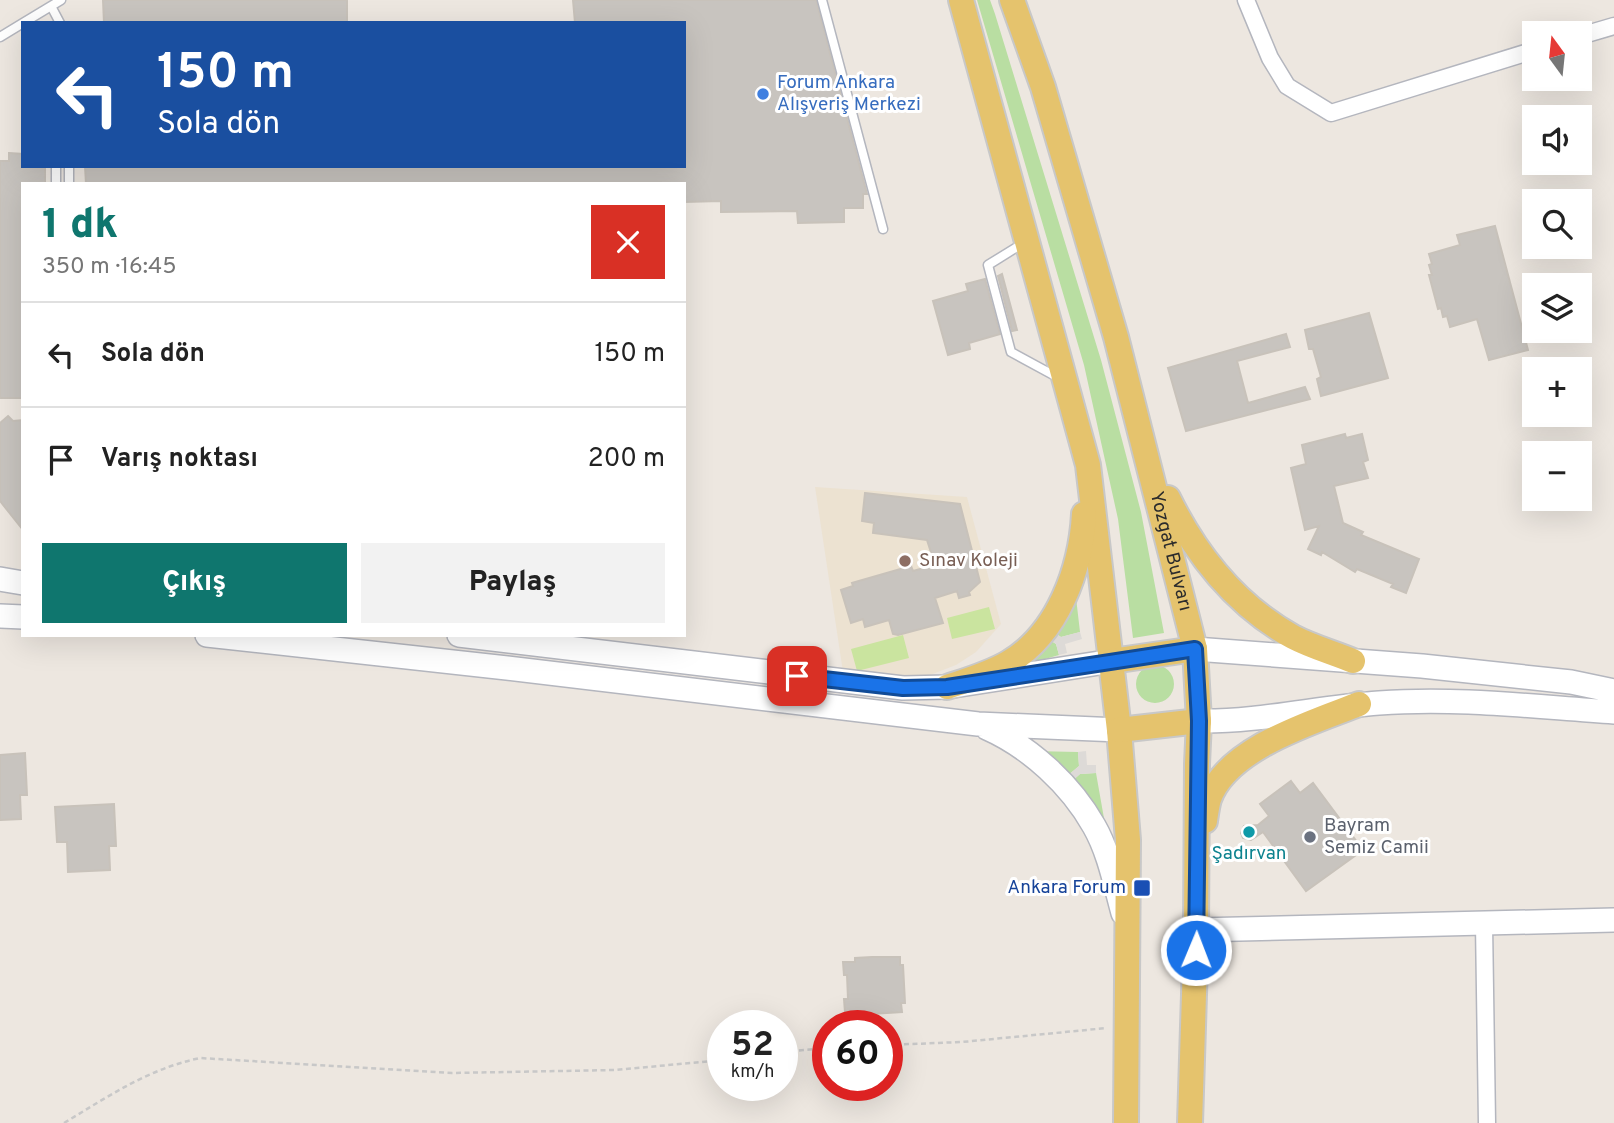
<!DOCTYPE html>
<html lang="tr">
<head>
<meta charset="utf-8">
<style>
  :root { --surface:#fff; --page:#f2f2f2; --text:#222; --muted:#767676; --line:#e0e0e0; --accent:#0f766e }
  body { margin:0; font-family:Overpass,sans-serif; background:var(--page); color:var(--text); height:100vh; display:flex; flex-direction:column; font-size:26px; white-space:nowrap }
  * { box-sizing:border-box; margin:0 }
  p { font-size:23px; color:var(--muted) }
  .icon { flex:none; width:38px; height:38px; fill:none; stroke:currentColor; stroke-width:2; stroke-linecap:round; stroke-linejoin:round }
  .map { position:relative; flex:1; overflow:hidden }
  .drawer { position:absolute; left:21px; top:182px; width:665px; height:455px; display:flex; flex-direction:column; background:var(--surface); border-radius:0px; box-shadow:0 7px 28px #0002 }
  .drawer>* { flex:none }
  .top-card { position:absolute; left:21px; top:21px; width:665px; height:147px; border-radius:0px; box-shadow:0 7px 28px #0002; background:#1a4fa0; color:#fff; overflow:hidden }
  .needle { width:46px; rotate:345deg }
  .controls { position:absolute; left:1522px; top:21px; display:grid; gap:14px }
  .controls a { display:grid; place-items:center; width:70px; height:70px; border-radius:0px; background:var(--surface); box-shadow:0 7px 28px #0002; font-size:35px }
  .speed { position:absolute; left:707px; top:1010px; display:flex; gap:14px; font-size:35px; font-weight:700; text-align:center }
  .speed>* { display:grid; place-content:center; width:91px; height:91px; border-radius:50%; background:var(--surface); box-shadow:0 7px 28px #0002; line-height:1 }
  .speed small { font-size:18px; font-weight:400 }
  .speed .limit { border:10px solid #d22; background:#fff; color:#111 }
  .pin { position:absolute; display:grid; place-items:center; width:60px; height:60px; color:#fff; margin:-30px; border-radius:14px; box-shadow:0 4px 10px #0006 }
  .me { position:absolute; width:77px; margin:-38px; rotate:1deg; stroke-linejoin:round; filter:drop-shadow(0 0 5px #0008) }
  .turn { display:flex; align-items:center; gap:24px; height:147px; padding:0 21px; font-size:32px }
  .turn .icon { width:91px; height:91px; stroke-width:2.5 }
  .turn b { display:block; font-size:49px; line-height:60px }
  .round { display:grid; place-items:center; flex:none; width:74px; height:74px; border-radius:0px; background:var(--page) }
  .summary { display:flex; align-items:center; justify-content:space-between; height:119px; padding:0 21px }
  h1 { font-size:42px; font-weight:800; line-height:52px; color:var(--accent) }
  .primary-button { display:flex; gap:14px; margin-top:auto; padding:14px 21px }
  .primary-button a { flex:1; height:80px; border-radius:0px; background:var(--accent); color:#fff; font-size:28px; font-weight:800; line-height:80px; text-align:center }
  .primary-button a+a { background:var(--page); color:var(--text) }
  ul { padding:0; list-style:none }
  li { display:flex; align-items:center; gap:21px; height:105px; padding:0 21px; border-top:2px solid var(--line) }
  li div { flex:1 }
  li b { display:block; font-size:26px }
  li em { font-style:normal }
  .map>svg:first-child { display:block }
  .education { fill:#ece2d1 }
  .green { fill:#b9dea2 }
  .pitch { fill:#cae49f }
  .plaza { fill:#dddad7 }
  .building { fill:#c8c4bf; stroke:#c8c2ba; stroke-width:2 }
  .lines { fill:none; stroke-linecap:round; stroke-linejoin:round }
  .lane-casing { stroke:#b4b6be; stroke-width:11 }
  .street-casing { stroke:#b4b6be; stroke-width:19 }
  .secondary-casing { stroke:#b4b6be; stroke-width:26 }
  .primary-casing { stroke:#c8c8c8; stroke-width:28 }
  .path { stroke:#c8c8c8; stroke-width:2.5; stroke-dasharray:5 3.5; stroke-linecap:butt }
  .lane { stroke:#fff; stroke-width:8 }
  .street { stroke:#fff; stroke-width:16 }
  .secondary { stroke:#fff; stroke-width:23 }
  .primary { stroke:#e5c36d; stroke-width:24 }
  .route-casing { stroke:#114b97; stroke-width:18 }
  .route { stroke:#1a73e8; stroke-width:12 }
  .shop-dot { fill:#3f7fe0; stroke:#fff; stroke-width:2.5 }
  .education-dot { fill:#8d6e63; stroke:#fff; stroke-width:2.5 }
  .culture-dot { fill:#0f9aa8; stroke:#fff; stroke-width:2.5 }
  .worship-dot { fill:#6b7280; stroke:#fff; stroke-width:2.5 }
  .transit-dot { fill:#1a4fb4; stroke:#fff; stroke-width:2.5 }
  .labels { text-anchor:middle; dominant-baseline:central; stroke-width:6; stroke-linejoin:round; paint-order:stroke }
  .shop-label { font-size:19px; fill:#366cbe; stroke:#fff; text-anchor:start }
  .street-label { font-size:19px; fill:#2c2c2c; stroke:#fff }
  .education-label { font-size:19px; fill:#785e54; stroke:#fff; text-anchor:start }
  .worship-label { font-size:19px; fill:#5b616d; stroke:#fff; text-anchor:start }
  .culture-label { font-size:19px; fill:#0d838f; stroke:#fff }
  .transit-label { font-size:19px; fill:#164399; stroke:#fff; text-anchor:end }
</style>
</head>
<body>
<div class="map">
<svg width="1614" height="1123" viewBox="0 0 1614 1123">
  <rect width="100%" height="100%" fill="#ede7e0"/>
  <path class="education" d="M815 487 967 497 1001 624 976 652 956 665 930 675 911 678 843 672Z"/>
  <path class="green" d="M977 0H990L995 14 1101 360 1141 512 1164 633 1133 638 1118 519 1084 365Z
    M1075 589 1080 632 1061 637 1052 631Z
    M1047 638 1056 644 1059 655 1011 669Z
    M1136 684a19 19 0 1 1 38 0a19 19 0 1 1-38 0Z
    M1032 751 1078 752 1079 766 1066 777Z
    M1096 773 1105 824 1071 782 1080 774Z"/>
  <path class="pitch" d="M989 607 995 629 952 639 947 618Z
    M903 635 909 658 857 671 851 649Z"/>
  <path class="plaza" d="M1052 631 1061 637 1080 632 1082 639 1065 644 1067 653 1059 655 1056 644 1047 638Z
    M1086 751 1087 765H1096V773L1080 774 1071 782 1066 777 1079 766 1078 752Z"/>
  <path class="building" d="M103 0H347V23H104Z
    M573 0H816L867 194H863V208H844V222L798 223 797 211 721 212V201L684 202V184H86L85 166H684V23H575Z
    M9 153 23 154V166H45V184H23V398H0V161H9Z
    M1495 226 1528 350 1489 360 1477 319 1450 327 1447 316 1443 317 1441 308 1438 309 1429 275H1432L1429 265 1432 264 1429 254 1460 245 1457 235Z
    M1002 274 1017 330 1012 331 998 276Z
    M985 279 1000 334 969 343 970 349 948 355 933 301 968 291 966 284Z
    M1369 313 1388 378 1321 396 1317 379 1321 377 1313 349H1309L1305 330Z
    M1286 334 1290 347 1237 361 1248 403 1305 387 1310 399 1186 431 1168 368Z
    M8 416 13 421 23 420V530L0 501V423Z
    M1345 434 1346 438 1362 434 1368 460 1363 462 1368 478 1334 486 1343 523 1363 532 1361 535 1419 559 1406 593 1391 587 1393 584 1357 569 1355 572 1322 552 1321 555 1308 549 1319 526 1305 530 1291 468 1306 464 1302 445Z
    M865 493 960 504 980 582 969 592 970 595 959 598 957 591 935 598 943 623 898 635 893 634 889 620 865 627 863 619 851 623 841 590 853 586 852 583 911 566 913 571 935 565 927 540 873 533 874 523 862 521Z
    M25 753 27 795H20L21 819 0 820V755Z
    M1291 781 1300 793 1313 783 1363 850 1306 891 1263 832 1251 840 1243 838 1241 833 1244 826 1258 825 1269 816 1260 804Z
    M114 804 116 846H109L110 870 68 872 67 842H57L55 807Z
    M872 957H900V965H903L905 1003H901L902 1012 855 1015V1012H845L844 999H848L847 975H844L843 962H855V958Z"/>
  <g class="lines">
    <g class="lane-casing">
      <path id="lane" d="M822 0 883 229
        M51 6 60 23
        M23 23 61 0
        M0 37 23 23
        M56 166V184
        M69 166V184
        M1025 242 988 265 1011 352 1057 377"/>
    </g>
    <g class="street-casing">
      <path id="street" d="M1246 0 1270 58 1287 86 1331 113 1535 50
        M1580 36 1614 26
        M1484 924 1487 1123"/>
    </g>
    <g class="secondary-casing">
      <path id="secondary" d="M0 579 23 583
        M0 616 23 617
        M207 635 507 668 978 724 1119 730
        M459 635 903 688 947 687 1112 661
        M1195 649 1422 666 1571 682 1614 691
        M1199 721C1259 722 1319 707 1379 703 1457 697 1536 707 1614 712
        M987 728C1030 747 1071 785 1094 826 1109 852 1115 884 1123 913
        M1196 930 1614 920"/>
    </g>
    <g class="primary-casing">
      <g id="primary">
        <path d="M961 0 1088 465 1119 730 1128 840 1126 1123"/>
        <path id="s1" d="M1012 0 1043 87 1116 337 1195 649 1199 721 1197 764 1196 930 1190 1123"/>
        <path d="M1168 498C1196 555 1237 606 1293 637 1312 647 1334 653 1353 661"/>
        <path d="M1112 661 1195 649"/>
        <path d="M947 687C968 680 989 674 1008 663 1058 634 1081 569 1084 514"/>
        <path d="M1119 730 1199 721"/>
        <path d="M1205 821C1206 814 1207 806 1209 799 1227 748 1313 722 1359 704"/>
      </g>
    </g>
    <path class="path" d="M887 1045 962 1042 1107 1028
      M782 1052 828 1048
      M64 1123C109 1096 148 1069 200 1058L452 1073 615 1070 723 1060"/>
    <use href="#lane" class="lane"/>
    <use href="#street" class="street"/>
    <use href="#secondary" class="secondary"/>
    <use href="#primary" class="primary"/>
  </g>
  <g class="lines">
    <g class="route-casing">
      <path id="route" d="M797 676 903 688 947 687 1195 649 1199 721 1196 950"/>
    </g>
    <use href="#route" class="route"/>
  </g>
  <circle class="shop-dot" cx="763" cy="94" r="7"/>
  <circle class="education-dot" cx="905" cy="561" r="7"/>
  <circle class="culture-dot" cx="1249" cy="832" r="7"/>
  <circle class="worship-dot" cx="1310" cy="837" r="7"/>
  <rect class="transit-dot" x="1133" y="879" width="18" height="18" rx="3.5"/>
  <g class="labels">
    <g class="shop-label">
      <text x="777" y="83">Forum Ankara<tspan x="777" dy="22">Alışveriş Merkezi</tspan></text>
    </g>
    <g class="street-label">
      <text stroke="none"><textPath href="#s1" startOffset="574">Yozgat Bulvarı</textPath></text>
    </g>
    <g class="education-label">
      <text x="919" y="561">Sınav Koleji</text>
    </g>
    <g class="worship-label">
      <text x="1324" y="826">Bayram<tspan x="1324" dy="22">Semiz Camii</tspan></text>
    </g>
    <g class="culture-label">
      <text x="1249" y="854">Şadırvan</text>
    </g>
    <g class="transit-label">
      <text x="1126" y="888">Ankara Forum</text>
    </g>
  </g>
</svg>
<div class="controls">
<a><svg class="needle" viewBox="-14 -14 28 28"><path d="M0-13l5 13h-10z" fill="#e53935"/><path d="M0 13l5-13h-10z" fill="#767676"/></svg></a>
<a><svg class="icon" aria-label="sound" viewBox="0 0 24 24"><path d="M4 9h4l5-4v14l-5-4H4zM17 9q2 3 0 6"/></svg></a>
<a><svg class="icon" aria-label="search" viewBox="0 0 24 24"><circle cx="10" cy="10" r="6"/><path d="M15 15l6 6"/></svg></a>
<a><svg class="icon" aria-label="layers" viewBox="0 0 24 24"><path d="M12 4l9 5-9 5-9-5zM3 14l9 5 9-5"/></svg></a>
<a>+</a>
<a>−</a>
</div>
<div class="speed"><div>52<small>km/h</small></div><div class="limit">60</div></div>
<div class="pin" style="left:797px;top:676px;background:#d93025"><svg class="icon" aria-label="arrive" viewBox="0 0 24 24"><path d="M6 21V4h12l-3 4 3 4H6"/></svg></div>
<svg class="me" style="left:1196px;top:950px" viewBox="-20 -20 40 40"><circle r="17" fill="#1a73e8" stroke="#fff" stroke-width="3"/><path d="M0-11L8 9 0 5-8 9z" fill="#fff"/></svg>
<div class="top-card">
<div class="turn"><svg class="icon" aria-label="left" viewBox="0 0 24 24"><path d="M17 20v-9H6M10 6l-5 5 5 5"/></svg><div><b>150 m</b>Sola dön</div></div>
</div>
<section class="drawer">
<div class="summary"><div><h1>1 dk</h1><p>350 m · 16:45</p></div><a class="round" style="background:#d93025;color:#fff"><svg class="icon" aria-label="close" viewBox="0 0 24 24"><path d="M6 6l12 12M18 6L6 18"/></svg></a></div>
<ul>
<li><svg class="icon" aria-label="left" viewBox="0 0 24 24"><path d="M17 20v-9H6M10 6l-5 5 5 5"/></svg><div><b>Sola dön</b></div><em>150 m</em></li>
<li><svg class="icon" aria-label="arrive" viewBox="0 0 24 24"><path d="M6 21V4h12l-3 4 3 4H6"/></svg><div><b>Varış noktası</b></div><em>200 m</em></li>
</ul>
<div class="primary-button"><a>Çıkış</a><a>Paylaş</a></div>
</section>
</div>
</body>
</html>
